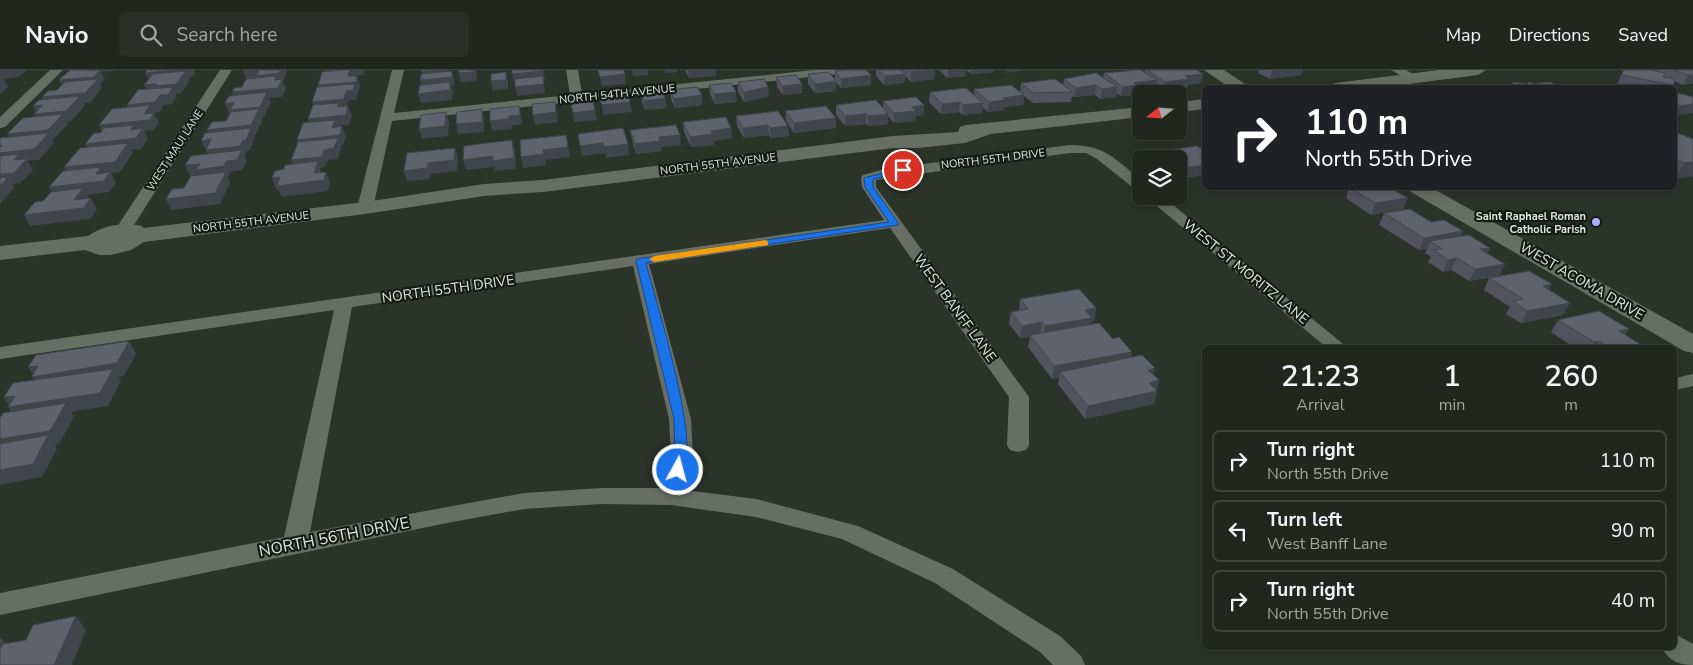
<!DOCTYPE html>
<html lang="en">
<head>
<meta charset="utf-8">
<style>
  :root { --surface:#21261f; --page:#292e28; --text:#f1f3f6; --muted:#a2a5a4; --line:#3e433d }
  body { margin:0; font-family:"Nunito Sans",sans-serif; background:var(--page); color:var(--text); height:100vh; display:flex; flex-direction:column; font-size:19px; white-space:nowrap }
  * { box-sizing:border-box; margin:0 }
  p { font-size:16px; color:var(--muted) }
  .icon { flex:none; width:28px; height:28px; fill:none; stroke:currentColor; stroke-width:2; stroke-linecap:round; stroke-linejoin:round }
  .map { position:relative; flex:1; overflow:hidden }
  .panel { position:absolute; left:1202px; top:275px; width:475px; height:305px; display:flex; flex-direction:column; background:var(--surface); border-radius:8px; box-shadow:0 2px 12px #0003,0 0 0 1px var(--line) }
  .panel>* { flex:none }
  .guide { position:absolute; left:1202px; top:15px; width:475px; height:105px; border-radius:8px; box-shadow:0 2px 12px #0003,0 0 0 1px var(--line); background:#202124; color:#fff; overflow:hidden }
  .needle { width:32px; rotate:253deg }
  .controls { position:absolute; left:1132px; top:15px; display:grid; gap:10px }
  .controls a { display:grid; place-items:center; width:55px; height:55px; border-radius:8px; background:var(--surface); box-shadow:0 2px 12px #0003,0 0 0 1px var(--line); font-size:25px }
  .pin { position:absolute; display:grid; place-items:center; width:42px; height:42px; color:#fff; margin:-21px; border:2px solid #fff; border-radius:50%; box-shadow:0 1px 5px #0007 }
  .me { position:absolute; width:55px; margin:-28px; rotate:7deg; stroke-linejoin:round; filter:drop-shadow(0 0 4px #0008) }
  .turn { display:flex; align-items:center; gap:18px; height:105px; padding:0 20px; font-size:22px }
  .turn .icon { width:65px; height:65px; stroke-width:2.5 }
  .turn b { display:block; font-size:35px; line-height:42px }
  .eta { display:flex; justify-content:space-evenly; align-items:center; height:85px; text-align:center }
  .eta b { font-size:30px; font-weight:600; line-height:35px }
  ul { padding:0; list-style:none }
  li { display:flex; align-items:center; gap:15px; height:62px; margin:0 10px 8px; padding:0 10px; border:2px solid var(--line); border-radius:8px }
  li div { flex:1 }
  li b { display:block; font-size:19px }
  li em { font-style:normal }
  header { display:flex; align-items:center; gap:30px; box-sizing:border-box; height:70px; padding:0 25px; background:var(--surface); border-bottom:1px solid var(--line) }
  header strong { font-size:24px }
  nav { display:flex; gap:28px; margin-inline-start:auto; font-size:18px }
  .search { width:350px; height:45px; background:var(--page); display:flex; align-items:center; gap:12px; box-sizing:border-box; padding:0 18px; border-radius:8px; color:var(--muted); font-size:19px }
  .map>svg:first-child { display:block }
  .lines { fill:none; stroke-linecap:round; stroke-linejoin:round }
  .street { fill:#676f64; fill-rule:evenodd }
  .secondary { fill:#676f64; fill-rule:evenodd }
  .wall { fill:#52535e }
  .shaded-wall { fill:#42444c }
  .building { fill:#5f616d; stroke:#42444c }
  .route { fill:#1a73e8; stroke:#114b97 }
  .slow { fill:#f59e0b }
  .poi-dot { fill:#a7b1fc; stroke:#161a15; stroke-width:2 }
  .labels { text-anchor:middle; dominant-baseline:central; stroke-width:4.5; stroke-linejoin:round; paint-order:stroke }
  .far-street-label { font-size:11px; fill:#e1e6df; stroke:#161a15 }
  .far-poi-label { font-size:11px; font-weight:bold; fill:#e1e6df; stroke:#161a15; text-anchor:end }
  .street-label { font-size:14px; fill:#e1e6df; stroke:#161a15 }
  .near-street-label { font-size:16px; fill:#e1e6df; stroke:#161a15 }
</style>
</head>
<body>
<header>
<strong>Navio</strong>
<div class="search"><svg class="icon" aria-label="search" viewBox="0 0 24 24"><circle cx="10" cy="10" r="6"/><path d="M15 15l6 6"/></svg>Search here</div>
<nav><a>Map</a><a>Directions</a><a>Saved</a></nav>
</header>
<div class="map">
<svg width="1693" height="595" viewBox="0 0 1693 595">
  <rect width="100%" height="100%" fill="#2c3329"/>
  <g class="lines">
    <path class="street" d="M50 0H63L5 57 0 58V47Z
      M220 0H232L129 163H117L115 160Z
      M392 0H404L394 43 570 25 566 0H578L582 24 814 0H854L848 3 392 51 373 138 365 143 357 138Z
      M1391 0H1406L1420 8 1418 11H1410Z
      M1070 75C1105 75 1115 89 1141 110V121L1136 120 1097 89 1086 83H1070L876 110V117L1029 327V375L1026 380 1018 382 1010 380 1007 375 1009 327 890 158 649 194 691 349 693 387 685 420 756 429 858 456 953 499 1060 566 1081 586 1085 595H1053L1040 582 935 513 842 469 756 447 671 435 601 434 524 439 447 453 0 545V523L284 467 334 240 0 289V277L884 150 862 117 861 108 863 105 885 99ZM633 196 669 349 671 387 662 418H601L524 423 310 462 352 237Z
      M1145 126H1162L1348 278H1327Z
      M1693 304V316L1675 320V308Z
      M1675 564 1693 574V595C1679 595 1669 591 1662 578H1675Z"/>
    <path class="secondary" d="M1204 0H1224L1251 18H1230Z
      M1439 0H1486L1478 5 1378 18H1327L1335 13Z
      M1205 29V39L1179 42V32Z
      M1141 37V47L991 64 965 73 918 78H893L543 122 484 126 365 144 144 172 131 180 111 185H99L85 180 0 190V176L88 166C104 155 123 152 142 156L143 158 365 132 484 114 543 110 893 66 958 62 960 57 966 55Z
      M1408 118H1432L1693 264V283L1684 281 1411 122Z"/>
  </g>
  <path class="wall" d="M685 0H716V6L689 8Z
    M876 0H901L903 2V0H935L934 9 911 12 905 6 904 13 884 15 876 6Z
    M939 0H994V2L971 4 966 0V6L947 8Z
    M1145 0H1197L1201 13 1188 15 1187 18 1163 21 1155 16V20L1136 22 1135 25 1121 26 1116 23V27L1100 29 1095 25 1074 27 1072 26 1071 32 1033 33 1024 26 1023 35 1004 37V40L988 42 983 37 982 43 963 45 959 42 941 44 929 32 930 22 974 25V19L1020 22 1021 13 1063 15 1064 9 1103 8 1104 3 1144 2Z
    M1259 0H1303L1301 5 1270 9 1258 3Z
    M1623 0H1693V13L1683 15 1674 11 1672 18H1632L1617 15Z
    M835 1 871 5V15L841 18 836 12V21L815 23 808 14V4L835 10Z
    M776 7 802 14V23L783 25 777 17Z
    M738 12 769 26 744 32 738 22Z
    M709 15 737 32 715 34 710 24Z
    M670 20 702 25V35L675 38 671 29Z
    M641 22 665 28 666 38 645 40 642 32Z
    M1675 22 1693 27 1675 46Z
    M883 31 924 35V45L916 46 915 51 894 53 888 46V54L868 56 866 54 845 56 836 45V35L883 39Z
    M778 41 789 66 771 68 769 65 744 68 737 56 736 46Z
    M785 41 836 48V58L794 63 786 51Z
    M683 52 731 58 732 68 713 71 714 75 691 77 684 62Z
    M630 60 681 75 661 77 662 81 636 84 632 70Z
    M1675 62 1693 106 1675 108Z
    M1205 81V105L1179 109V89H1146L1147 83Z
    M1348 118H1390L1403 139 1371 145 1346 128 1348 121 1347 120Z
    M1384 143 1431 152 1463 161 1461 166 1490 178 1487 184 1505 194 1499 206 1469 211 1451 200 1443 202 1428 192 1431 187 1425 183 1427 179 1419 180 1379 155Z
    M1489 208 1549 220 1563 245 1521 253 1506 244 1510 237 1484 220Z
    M1020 229 1096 238 1094 251H1092L1091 254 1132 282 1131 287 1154 305 1159 310 1154 334 1085 349 1058 314 1059 308 1052 309 1028 277 1030 267 1020 268 1009 254 1011 242 1019 241Z
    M1558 250 1629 259 1625 265 1646 278H1575L1551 262Z"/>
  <path class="shaded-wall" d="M0 0H27L18 7 4 9 8 17 0 24Z
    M88 0H119L101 2 105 9 100 14 102 18 90 33H84L85 36 71 51H67L68 54 53 70 54 73 39 90 28 91 33 100 20 113 12 114 14 118 0 134V76L13 74 7 64 40 54 34 44H37L33 36 43 35 47 37 42 27 64 20 59 10Z
    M175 0H194L195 3 191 8H189L190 10 181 24H176L177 27 172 34 164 35 160 42 154 43 159 53 154 60 144 61 148 69 141 79 131 80 133 83 120 102 111 103 116 113 109 122 87 125 89 129 91 128 97 139 90 149 30 156 24 145 55 128 49 117 70 108 64 97 91 84 85 74 104 65 99 55 131 45 127 35 148 25 144 15 157 14H176L149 12 145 3Z
    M260 0H287V2L283 12 286 19 282 27 269 28 271 32 264 47H262L263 49 255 66H254L255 68 250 80 247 81 245 86 247 91 242 100 231 102 228 107 230 113 220 134 171 140 166 129 215 123 199 105 190 106 185 95 211 90 201 71 211 69 207 60 251 55 231 43H229L225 33 236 32 232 22 277 18 247 11 243 1Z
    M325 0H365L364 5 353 6H357L360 15 359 21H358V23L356 30H349L347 38 348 36 352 46 349 55 337 56 338 60 342 56 346 67 343 75 340 76 341 78 338 89 328 90 325 97 320 98 321 102 319 111 326 102 330 112 328 121 282 127 278 119H276L272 108 295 101 291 90 301 80 297 70 312 59 308 49 315 42 312 32 321 25 318 15 327 8Z
    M437 0H448L447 7 452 1 454 10V16H451L453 22 452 30 421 33 418 24 423 19 420 10H424L422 2Z
    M474 0H476L477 3 476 11 461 12 459 3Z
    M543 0 545 10H543L545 23 517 26 515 17 543 10 514 13 512 4Z
    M632 0H648V5L633 6Z
    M665 0H677L678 2 665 3Z
    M688 0H716V6L689 8Z
    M935 0 934 9 911 12V2Z
    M948 0H966V6L947 8Z
    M971 0H994V2L971 4Z
    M1007 0H1026L1007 3Z
    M1272 0H1303L1301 5 1270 9Z
    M506 2 508 12V19L493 20 491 11Z
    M625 4 626 14 602 16 600 7Z
    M905 4 904 13 884 15 885 6Z
    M1203 4 1201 13 1188 15 1187 18 1163 21 1165 12 1185 6Z
    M871 5V15L841 18V9Z
    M1688 5H1693V13L1683 15Z
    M1157 10 1155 20 1136 22 1135 25 1121 26 1123 17 1134 13Z
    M836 11V21L815 23V14Z
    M802 14V23L783 25 782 16Z
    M1096 15 1095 25 1074 27 1076 18Z
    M768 17 769 26 744 32V22Z
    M1117 17 1116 27 1100 29 1102 19Z
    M736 22 737 32 715 34 714 24Z
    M702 25V35L675 38 674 29Z
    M1024 25 1023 35 1004 37V40L988 42 989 32 1003 28Z
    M665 28 666 38 645 40 644 31Z
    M555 32 558 52 535 55 533 45Z
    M630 32 632 42 603 45 602 35Z
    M960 32 959 42 941 44 942 34Z
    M983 33 982 43 963 45V35Z
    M1693 34V43L1675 46 1680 36Z
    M924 35V45L916 46 915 51 894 53V43L912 37Z
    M519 36 521 46 522 54 511 56 512 59 492 61 490 51Z
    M482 39 484 49V62L458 64 456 54Z
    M595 40 597 50 574 52 573 43Z
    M446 42 449 52 448 66 422 69 419 59Z
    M866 44V54L845 56V46Z
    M888 44V54L868 56V46Z
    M836 48V58L794 63V53Z
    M768 55 769 65 744 68 743 58Z
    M788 56 789 66 771 68 770 58Z
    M731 58 732 68 713 71 714 75 691 77 690 67 711 61Z
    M566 65 570 87 545 90 546 95 523 98 521 87 543 80Z
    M680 65 681 75 661 77 662 81 636 84 635 74 659 67Z
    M512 70 515 80 516 99 495 101 494 97 466 100 463 90Z
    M603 73 605 83 582 86 580 76Z
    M628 74 629 85 606 88 604 77Z
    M455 78 458 88 457 101 431 104 430 109 407 111 404 101 428 93Z
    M1693 92V106L1675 109 1684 93Z
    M1205 95V105L1179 109V99Z
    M1483 118H1494L1483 119Z
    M1408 128 1403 139 1371 145 1375 133Z
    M1463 161 1458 173 1430 171 1427 179 1419 180 1424 168Z
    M1490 178 1485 189 1480 179Z
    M1457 188 1451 200 1443 202 1448 190Z
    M1505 194 1499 206 1469 211 1475 199Z
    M1552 214 1546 226 1543 216Z
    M1570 233 1563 245 1521 253 1527 241Z
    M1096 238 1094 251H1092L1090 260 1043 269 1045 256 1085 240Z
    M1042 252 1040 265H1030V267L1020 268 1022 256Z
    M1629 259 1621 271 1619 261Z
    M129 271 136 284 124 306 118 307 121 311 108 336 71 342 74 347 59 374 55 375 57 379 42 407 0 415V369L17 350 8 337H10L4 327 40 320 32 307 34 306 28 297Z
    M1599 271 1595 278H1591L1594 272Z
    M1132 282 1129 294 1060 302 1059 308 1052 309 1054 296Z
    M1155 298 1152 311 1148 300Z
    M1159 310 1154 334 1085 349 1088 336 1149 313Z
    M76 546 86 560 72 595H54Z
    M0 567 7 575 0 589Z"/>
  <path class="building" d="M70 0H89L88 1 100 0 94 7 59 10Z
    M147 0H175L145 3Z
    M244 0H256L243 1Z
    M259 0H281L279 3 257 6Z
    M343 0H350L348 6H357L356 12 318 15 322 2Z
    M422 0H437L422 2Z
    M459 0H474V2L459 3Z
    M512 0H543V1L512 4Z
    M598 0H624L625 4 600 7Z
    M849 0H866L871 5 841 9 835 1Z
    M879 0H901L905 4 885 6Z
    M909 0H934L911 2Z
    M1138 0H1141L1157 10 1134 13 1137 15 1123 17 1104 3Z
    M1148 0H1197L1203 4 1185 6 1189 9 1165 12Z
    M1624 0H1650L1665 3 1663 7 1675 9 1673 15 1621 5Z
    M1673 0H1693V5H1688Z
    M186 1 176 14 155 16 157 14 144 15 153 4Z
    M452 1V7L420 10 421 4Z
    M506 2V10L491 11V4Z
    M829 2 836 11 815 14 808 4Z
    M1096 3 1117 17 1102 19 1096 15 1076 18 1064 9Z
    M796 5 802 14 782 16 776 7Z
    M276 6 275 10 282 9 278 18 232 22 234 18 242 17 246 9Z
    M543 6 544 14 515 17V9Z
    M98 9 85 23 42 27 48 21 57 20 65 12Z
    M764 9 768 17 744 22 738 12Z
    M1055 9 1073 22 1034 23 1021 13Z
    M450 12V20L418 24 420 15Z
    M1513 12 1528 14V12L1534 14 1550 12 1564 18H1513Z
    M731 13 736 22 714 24 709 15Z
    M355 14 353 20 346 21 344 29 312 32 317 17Z
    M1011 15 1024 25 1003 28 1005 30 989 32 974 19Z
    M173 17 168 25H160L155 32 127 35 138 20Z
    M697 17 702 25 674 29 670 20Z
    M966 18 983 33 963 35 960 32 942 34 930 22Z
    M662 20 665 28 644 31 641 22Z
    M267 22 260 37 230 40 234 33H225L229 26Z
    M1675 22 1693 27V34L1680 36 1675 34Z
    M628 24 630 32 602 35 599 27Z
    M80 26 66 41 34 44 43 35 33 36 39 30Z
    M592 27 595 40 573 43 570 30Z
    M916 27 924 35 912 37 916 41 894 43 883 31Z
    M876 30 888 44 868 46 866 44 845 46 836 35Z
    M555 32 556 42 533 45 532 34Z
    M339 33 337 37 348 36 346 45 308 49 313 35Z
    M150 35 144 44 154 43 149 50 99 55 112 39Z
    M519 36 520 45 509 46V49L490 51V39Z
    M826 36 836 48 794 53 785 41Z
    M259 39 251 55 207 60 212 52 226 51 231 42Z
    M482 39V52L456 54 457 42Z
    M778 41 788 56 770 58 768 55 743 58 736 46Z
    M446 42 445 56 419 59 421 45Z
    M63 44 48 60 7 64 23 48Z
    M726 47 731 58 711 61 713 64 690 67 683 52Z
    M335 50 332 58 342 56 340 65 297 70 303 53Z
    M134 55 130 60 143 58 136 68 85 74 94 63H100L104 58Z
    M676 55 680 65 659 67 660 71 635 74 630 60Z
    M251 58 246 70H243L240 76 206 80 211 69 201 71 205 63Z
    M623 58 628 74 604 77 603 73 580 76 578 64Z
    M1675 62 1693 69V92L1684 93 1675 89Z
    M49 63 34 79 0 83V78L3 75 0 76V68Z
    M566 65 568 77 543 80 544 84 521 87 520 70Z
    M338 68 334 78 324 80 322 87 291 90 298 72Z
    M512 70 514 88 493 91V86L463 90 464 76Z
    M128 73 115 92 64 97 80 78Z
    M1197 76 1205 81V95L1179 99V89H1154L1147 83Z
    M455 78 454 90 428 93 427 98 404 101 407 83Z
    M242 80 237 90 227 91 224 96 196 100 200 94 185 95 191 86Z
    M19 84 14 90 27 89 14 103 0 104V86Z
    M318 91 314 103 326 102 324 110 277 116 280 107 272 108 275 101 284 99 285 95Z
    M101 97 96 104 110 102 104 111 49 117 63 101Z
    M226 102 215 123 166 129 172 119 184 118 191 106Z
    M8 107 0 116V108Z
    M83 118 74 130 91 128 84 138 24 145 35 132 43 131 51 122Z
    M1350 118H1390L1408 128 1375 133Z
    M1410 139 1431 152 1444 150 1463 161 1424 168 1384 143Z
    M1469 165 1490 178 1480 179 1505 194 1475 199 1457 188 1448 190 1434 180 1442 179 1430 171Z
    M1529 201 1552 214 1543 216 1570 233 1527 241 1513 231 1523 229 1489 208Z
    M1079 219 1096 238 1085 240 1092 248 1045 256 1042 252 1022 256 1011 242 1028 239 1020 229Z
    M1599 241 1629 259 1619 261 1646 278H1609L1599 271 1594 272 1558 250Z
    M1099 253 1113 269 1119 267 1132 282 1054 296 1030 265Z
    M129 271 117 293 32 307 38 296 28 297 36 285Z
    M1142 285 1155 298 1148 300 1159 310 1149 313 1157 321 1088 336 1060 302Z
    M113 299 100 323 8 337 15 326 4 327 13 313Z
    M66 333 50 361 0 369V348L3 343Z
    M48 365 33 394 0 400V374Z
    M76 546 54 595H0V580L3 574 26 570 33 555Z"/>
  <path class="route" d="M903 98 907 100 906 102 873 109V117L899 154 898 155 646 193C656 233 701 372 683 404H674L672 400 675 387 674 349 636 191 637 189 889 152 865 117 864 108Z"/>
  <path class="slow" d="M765 170 768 171V175L654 192 649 189 654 186Z"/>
  <circle class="poi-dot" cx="1596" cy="152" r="5"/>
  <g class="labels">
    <g class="far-street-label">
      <text transform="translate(617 24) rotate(-6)">NORTH 54TH AVENUE</text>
      <text transform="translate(175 80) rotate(-57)">WEST MAUI LANE</text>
      <text transform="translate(993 89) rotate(-7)">NORTH 55TH DRIVE</text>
      <text transform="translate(718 94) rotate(-7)">NORTH 55TH AVENUE</text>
      <text transform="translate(251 152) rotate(-7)">NORTH 55TH AVENUE</text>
    </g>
    <g class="far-poi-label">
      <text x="1586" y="146">Saint Raphael Roman<tspan x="1586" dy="13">Catholic Parish</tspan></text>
    </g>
    <g class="street-label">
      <text transform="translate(1246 202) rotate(39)">WEST ST MORITZ LANE</text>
      <text transform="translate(1582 211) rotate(30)">WEST ACOMA DRIVE</text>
      <text transform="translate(448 219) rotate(-8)">NORTH 55TH DRIVE</text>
      <text transform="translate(955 238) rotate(54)">WEST BANFF LANE</text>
    </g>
    <g class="near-street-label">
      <text transform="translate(334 467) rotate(-11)">NORTH 56TH DRIVE</text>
    </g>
  </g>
</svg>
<div class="controls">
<a><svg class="needle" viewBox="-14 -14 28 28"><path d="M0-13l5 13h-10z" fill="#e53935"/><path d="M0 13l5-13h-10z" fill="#a2a5a4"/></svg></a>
<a><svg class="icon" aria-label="layers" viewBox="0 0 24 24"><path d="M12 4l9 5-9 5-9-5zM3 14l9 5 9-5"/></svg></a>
</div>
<div class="pin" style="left:903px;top:100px;background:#d93025"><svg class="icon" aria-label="arrive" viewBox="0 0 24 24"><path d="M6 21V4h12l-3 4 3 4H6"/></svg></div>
<svg class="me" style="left:678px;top:400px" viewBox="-20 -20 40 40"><circle r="17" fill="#1a73e8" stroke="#fff" stroke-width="3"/><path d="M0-11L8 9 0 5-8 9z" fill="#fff"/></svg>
<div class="guide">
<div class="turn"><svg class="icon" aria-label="right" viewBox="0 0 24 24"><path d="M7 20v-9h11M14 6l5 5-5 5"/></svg><div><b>110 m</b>North 55th Drive</div></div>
</div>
<section class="panel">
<div class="eta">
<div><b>21:23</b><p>Arrival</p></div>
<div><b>1</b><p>min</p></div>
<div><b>260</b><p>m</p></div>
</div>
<ul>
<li><svg class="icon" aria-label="right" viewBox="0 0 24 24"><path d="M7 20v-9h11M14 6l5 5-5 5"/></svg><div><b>Turn right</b><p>North 55th Drive</p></div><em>110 m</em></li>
<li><svg class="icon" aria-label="left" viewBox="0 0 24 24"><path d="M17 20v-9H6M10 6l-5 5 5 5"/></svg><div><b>Turn left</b><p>West Banff Lane</p></div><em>90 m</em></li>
<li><svg class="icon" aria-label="right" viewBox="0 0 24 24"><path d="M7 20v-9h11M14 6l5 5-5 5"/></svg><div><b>Turn right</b><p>North 55th Drive</p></div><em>40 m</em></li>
</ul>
</section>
</div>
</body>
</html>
